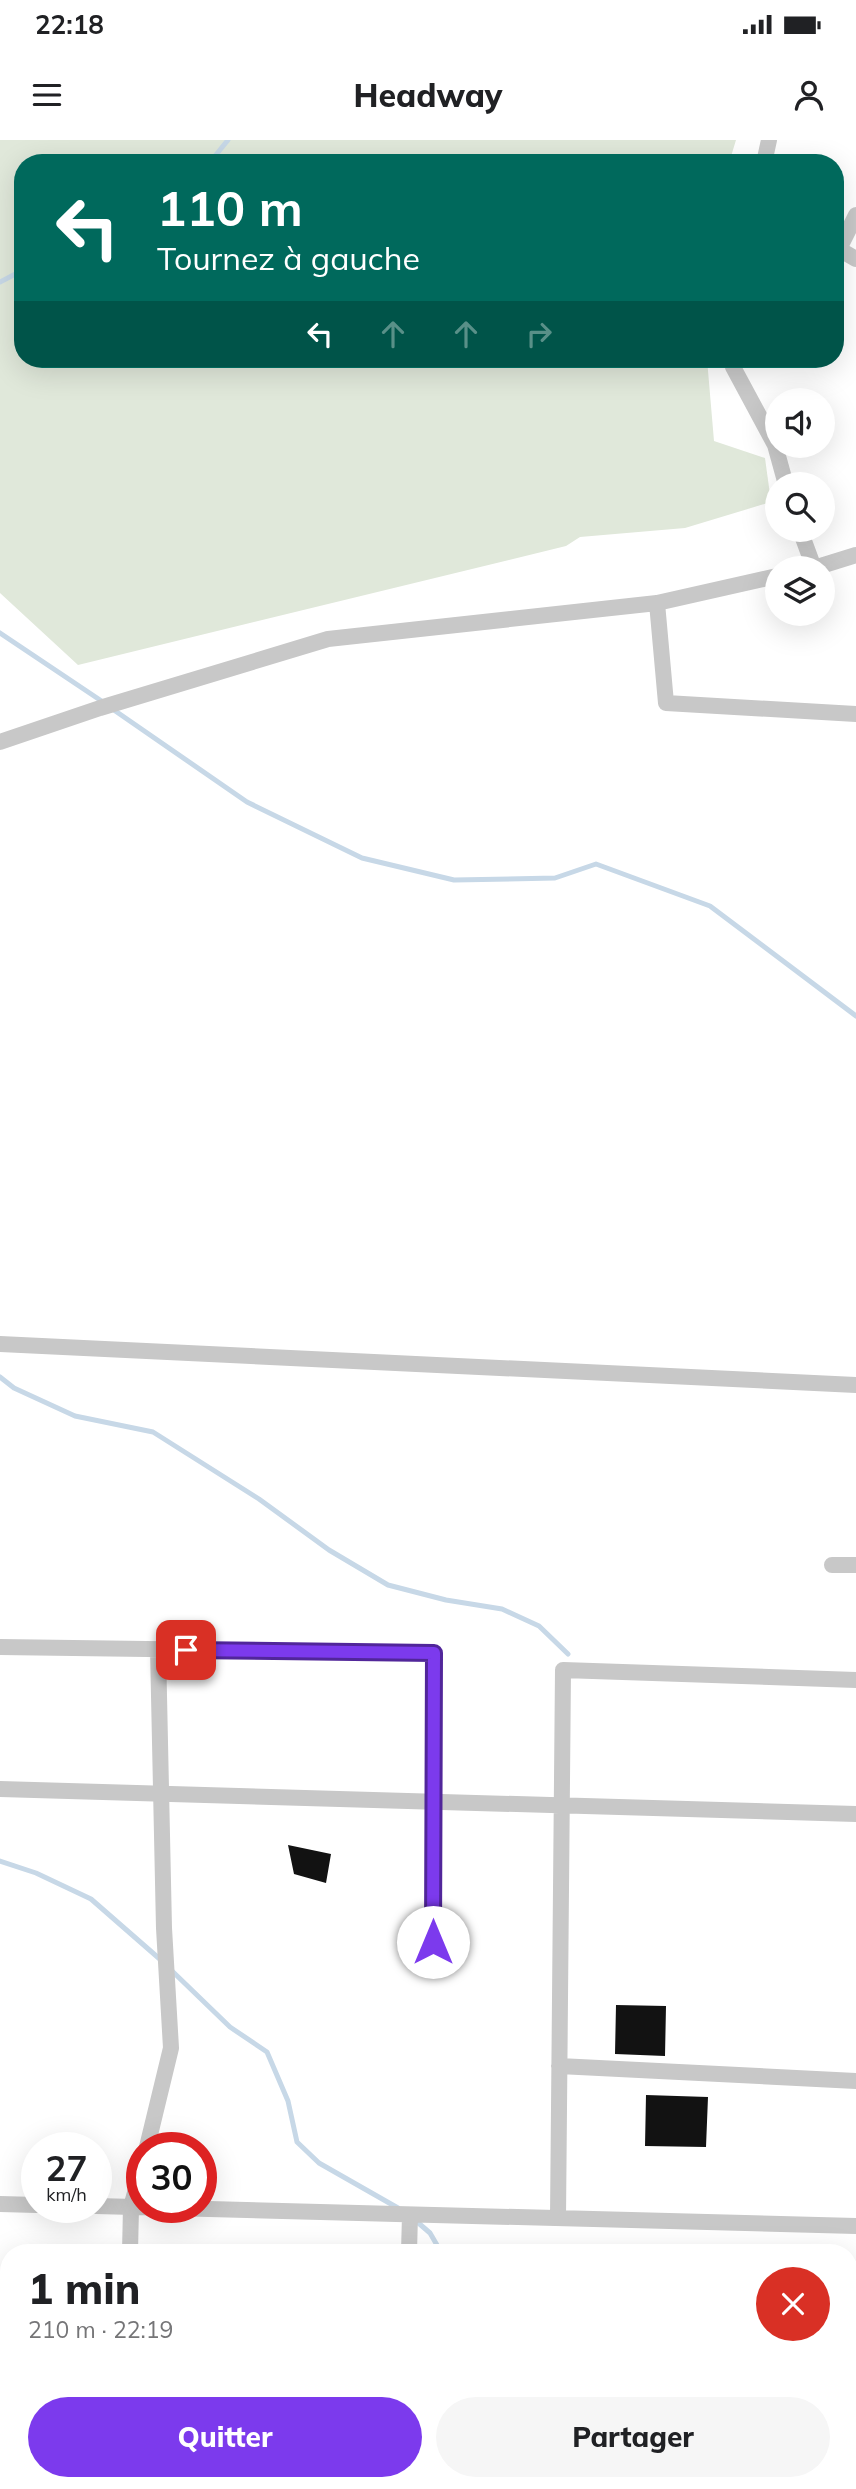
<!DOCTYPE html>
<html lang="fr">
<head>
<meta charset="utf-8">
<style>
  :root { --surface:#fff; --page:#f6f6f6; --text:#202124; --muted:#757577; --accent:#7c3aed }
  body { margin:0; font-family:Mulish,sans-serif; background:var(--page); color:var(--text); height:100vh; display:flex; flex-direction:column; font-size:26px; white-space:nowrap }
  * { box-sizing:border-box; margin:0 }
  p { font-size:23px; color:var(--muted) }
  .icon { flex:none; width:38px; height:38px; fill:none; stroke:currentColor; stroke-width:2; stroke-linecap:round; stroke-linejoin:round }
  .map { position:relative; flex:1; overflow:hidden }
  .drawer { position:absolute; left:0px; top:2104px; width:858px; height:247px; display:flex; flex-direction:column; background:var(--surface); border-radius:28px 28px 0 0; box-shadow:0 7px 28px #0002 }
  .drawer>* { flex:none }
  .top-card { position:absolute; left:14px; top:14px; width:830px; height:214px; border-radius:28px; box-shadow:0 7px 28px #0002; background:#00695c; color:#fff; overflow:hidden }
  .tools { position:absolute; left:765px; top:248px; display:grid; gap:14px }
  .tools a { display:grid; place-items:center; width:70px; height:70px; border-radius:50%; background:var(--surface); box-shadow:0 7px 28px #0002; font-size:35px }
  .speed { position:absolute; left:21px; top:1992px; display:flex; gap:14px; font-size:35px; font-weight:700; text-align:center }
  .speed>* { display:grid; place-content:center; width:91px; height:91px; border-radius:50%; background:var(--surface); box-shadow:0 7px 28px #0002; line-height:1 }
  .speed small { font-size:18px; font-weight:400 }
  .speed .limit { border:10px solid #d22; background:#fff; color:#111 }
  .pin { position:absolute; display:grid; place-items:center; width:60px; height:60px; color:#fff; margin:-30px; border-radius:14px; box-shadow:0 4px 10px #0006 }
  .me { position:absolute; width:77px; margin:-38px; rotate:0deg; stroke-linejoin:round; filter:drop-shadow(0 0 5px #0008) }
  .turn { display:flex; align-items:center; gap:24px; height:147px; padding:0 28px; font-size:32px }
  .turn .icon { width:91px; height:91px; stroke-width:2.5 }
  .turn b { display:block; font-size:49px; line-height:60px }
  .lanes { display:flex; align-items:center; height:66px; padding:0 28px; background:#0003; justify-content:center; gap:35px; direction:ltr }
  .lanes .off { opacity:.35 }
  .round { display:grid; place-items:center; flex:none; width:74px; height:74px; border-radius:37px; background:var(--page) }
  .head { display:flex; align-items:center; justify-content:space-between; height:119px; padding:0 28px }
  h1 { font-size:42px; font-weight:800; line-height:52px }
  .button { display:flex; gap:14px; margin-top:auto; padding:14px 28px }
  .button a { flex:1; height:80px; border-radius:42px; background:var(--accent); color:#fff; font-size:28px; font-weight:800; line-height:80px; text-align:center }
  .button a+a { background:var(--page); color:var(--text) }
  .status { display:flex; justify-content:space-between; align-items:center; height:49px; padding:0 35px; background:var(--surface); direction:ltr }
  .status svg { height:19px; fill:currentColor }
  header { display:flex; justify-content:space-between; align-items:center; height:91px; padding:0 28px; background:var(--surface); font-size:32px; font-weight:800 }
  .map>svg:first-child { display:block }
  .green { fill:#e0e8da }
  .lines { fill:none; stroke-linecap:round; stroke-linejoin:round }
  .stream { stroke:#c7d8e7; stroke-width:5 }
  .building { fill:#121212 }
  .minor { stroke:#c8c8c8; stroke-width:16 }
  .route-casing { stroke:#51269a; stroke-width:18 }
  .route { stroke:#7c3aed; stroke-width:12 }
</style>
</head>
<body>
<div class="status"><b>22:18</b><svg viewBox="0 0 49 12"><path d="M0 12V9h3v3zM5 12V6h3v6zM10 12V3h3v9zM15 12V0h3v12zM26 1h20v11H26zM47 4h2v5h-2z"/></svg></div>
<header><svg class="icon" aria-label="menu" viewBox="0 0 24 24"><path d="M4 6h16M4 12h16M4 18h16"/></svg>Headway<svg class="icon" aria-label="person" viewBox="0 0 24 24"><circle cx="12" cy="8" r="4"/><path d="M4 21q1-7 8-7t8 7"/></svg></header>
<div class="map">
<svg width="856" height="2349" viewBox="0 0 856 2349">
  <rect width="100%" height="100%" fill="#fff"/>
  <path class="green" d="M0 0H736L729 23H23V219H707L714 301 765 318 771 362 685 388 580 397 566 406 78 525 0 453Z"/>
  <g class="lines">
    <path class="stream" d="M204 23 215 16 228 0
      M0 142 23 130
      M0 493 103 562
      M111 568 247 662 362 718 454 740 555 738 596 724 710 766 856 876
      M0 1237 14 1248 75 1276 153 1292 259 1359 329 1410 388 1445 446 1460 502 1469 539 1486 568 1514
      M0 1721 36 1733 91 1759 162 1821
      M171 1830 230 1887 267 1912 288 1961 297 2002 319 2023 398 2068
      M415 2080 430 2093 441 2112
      M849 2146 856 2142
      M694 2342 699 2349"/>
  </g>
  <path class="building" d="M288 1705 331 1714 326 1743 294 1734Z
    M616 1865 666 1866 665 1916 615 1914Z
    M646 1955 708 1957 706 2007 645 2006Z"/>
  <g class="lines">
    <path class="minor" d="M764 23 769 0
      M835 107 856 119
      M839 109 856 75
      M734 219 733 227 775 305 786 345
      M800 390 814 428
      M811 429 856 415
      M657 463 666 563 856 574
      M0 602 100 568 328 499 657 463 777 436
      M0 1204 856 1245
      M832 1425H856
      M0 1507 434 1513 433 1802
      M0 1649 856 1674
      M559 1926 856 1941
      M147 2007 171 1908 164 1788 158 1509
      M0 2064 37 2065
      M96 2066 856 2086
      M558 2078 563 1530 856 1540
      M130 2112 131 2067 142 2027
      M409 2112 410 2075
      M0 2201H9
      M123 2349 124 2342
      M274 2349V2342
      M402 2349V2342"/>
  </g>
  <g class="lines">
    <g class="route-casing">
      <path id="route" d="M186 1510 434 1513 433 1802"/>
    </g>
    <use href="#route" class="route"/>
  </g>
</svg>
<div class="tools">
<a><svg class="icon" aria-label="sound" viewBox="0 0 24 24"><path d="M4 9h4l5-4v14l-5-4H4zM17 9q2 3 0 6"/></svg></a>
<a><svg class="icon" aria-label="search" viewBox="0 0 24 24"><circle cx="10" cy="10" r="6"/><path d="M15 15l6 6"/></svg></a>
<a><svg class="icon" aria-label="layers" viewBox="0 0 24 24"><path d="M12 4l9 5-9 5-9-5zM3 14l9 5 9-5"/></svg></a>
</div>
<div class="speed"><div>27<small>km/h</small></div><div class="limit">30</div></div>
<div class="pin" style="left:186px;top:1510px;background:#d93025"><svg class="icon" aria-label="arrive" viewBox="0 0 24 24"><path d="M6 21V4h12l-3 4 3 4H6"/></svg></div>
<svg class="me" style="left:433px;top:1802px" viewBox="-20 -20 40 40"><circle r="19" fill="#fff"/><path d="M0-13L10 11 0 6-10 11z" fill="#7c3aed"/></svg>
<div class="top-card">
<div class="turn"><svg class="icon" aria-label="left" viewBox="0 0 24 24"><path d="M17 20v-9H6M10 6l-5 5 5 5"/></svg><div><b>110 m</b>Tournez à gauche</div></div>
<div class="lanes"><svg class="icon" aria-label="left" viewBox="0 0 24 24"><path d="M17 20v-9H6M10 6l-5 5 5 5"/></svg><svg class="icon off" aria-label="ahead" viewBox="0 0 24 24"><path d="M12 20V5M6 11l6-6 6 6"/></svg><svg class="icon off" aria-label="ahead" viewBox="0 0 24 24"><path d="M12 20V5M6 11l6-6 6 6"/></svg><svg class="icon off" aria-label="right" viewBox="0 0 24 24"><path d="M7 20v-9h11M14 6l5 5-5 5"/></svg></div>
</div>
<section class="drawer">
<div class="head"><div><h1>1 min</h1><p>210 m · 22:19</p></div><a class="round" style="background:#d93025;color:#fff"><svg class="icon" aria-label="close" viewBox="0 0 24 24"><path d="M6 6l12 12M18 6L6 18"/></svg></a></div>
<div class="button"><a>Quitter</a><a>Partager</a></div>
</section>
</div>
</body>
</html>
